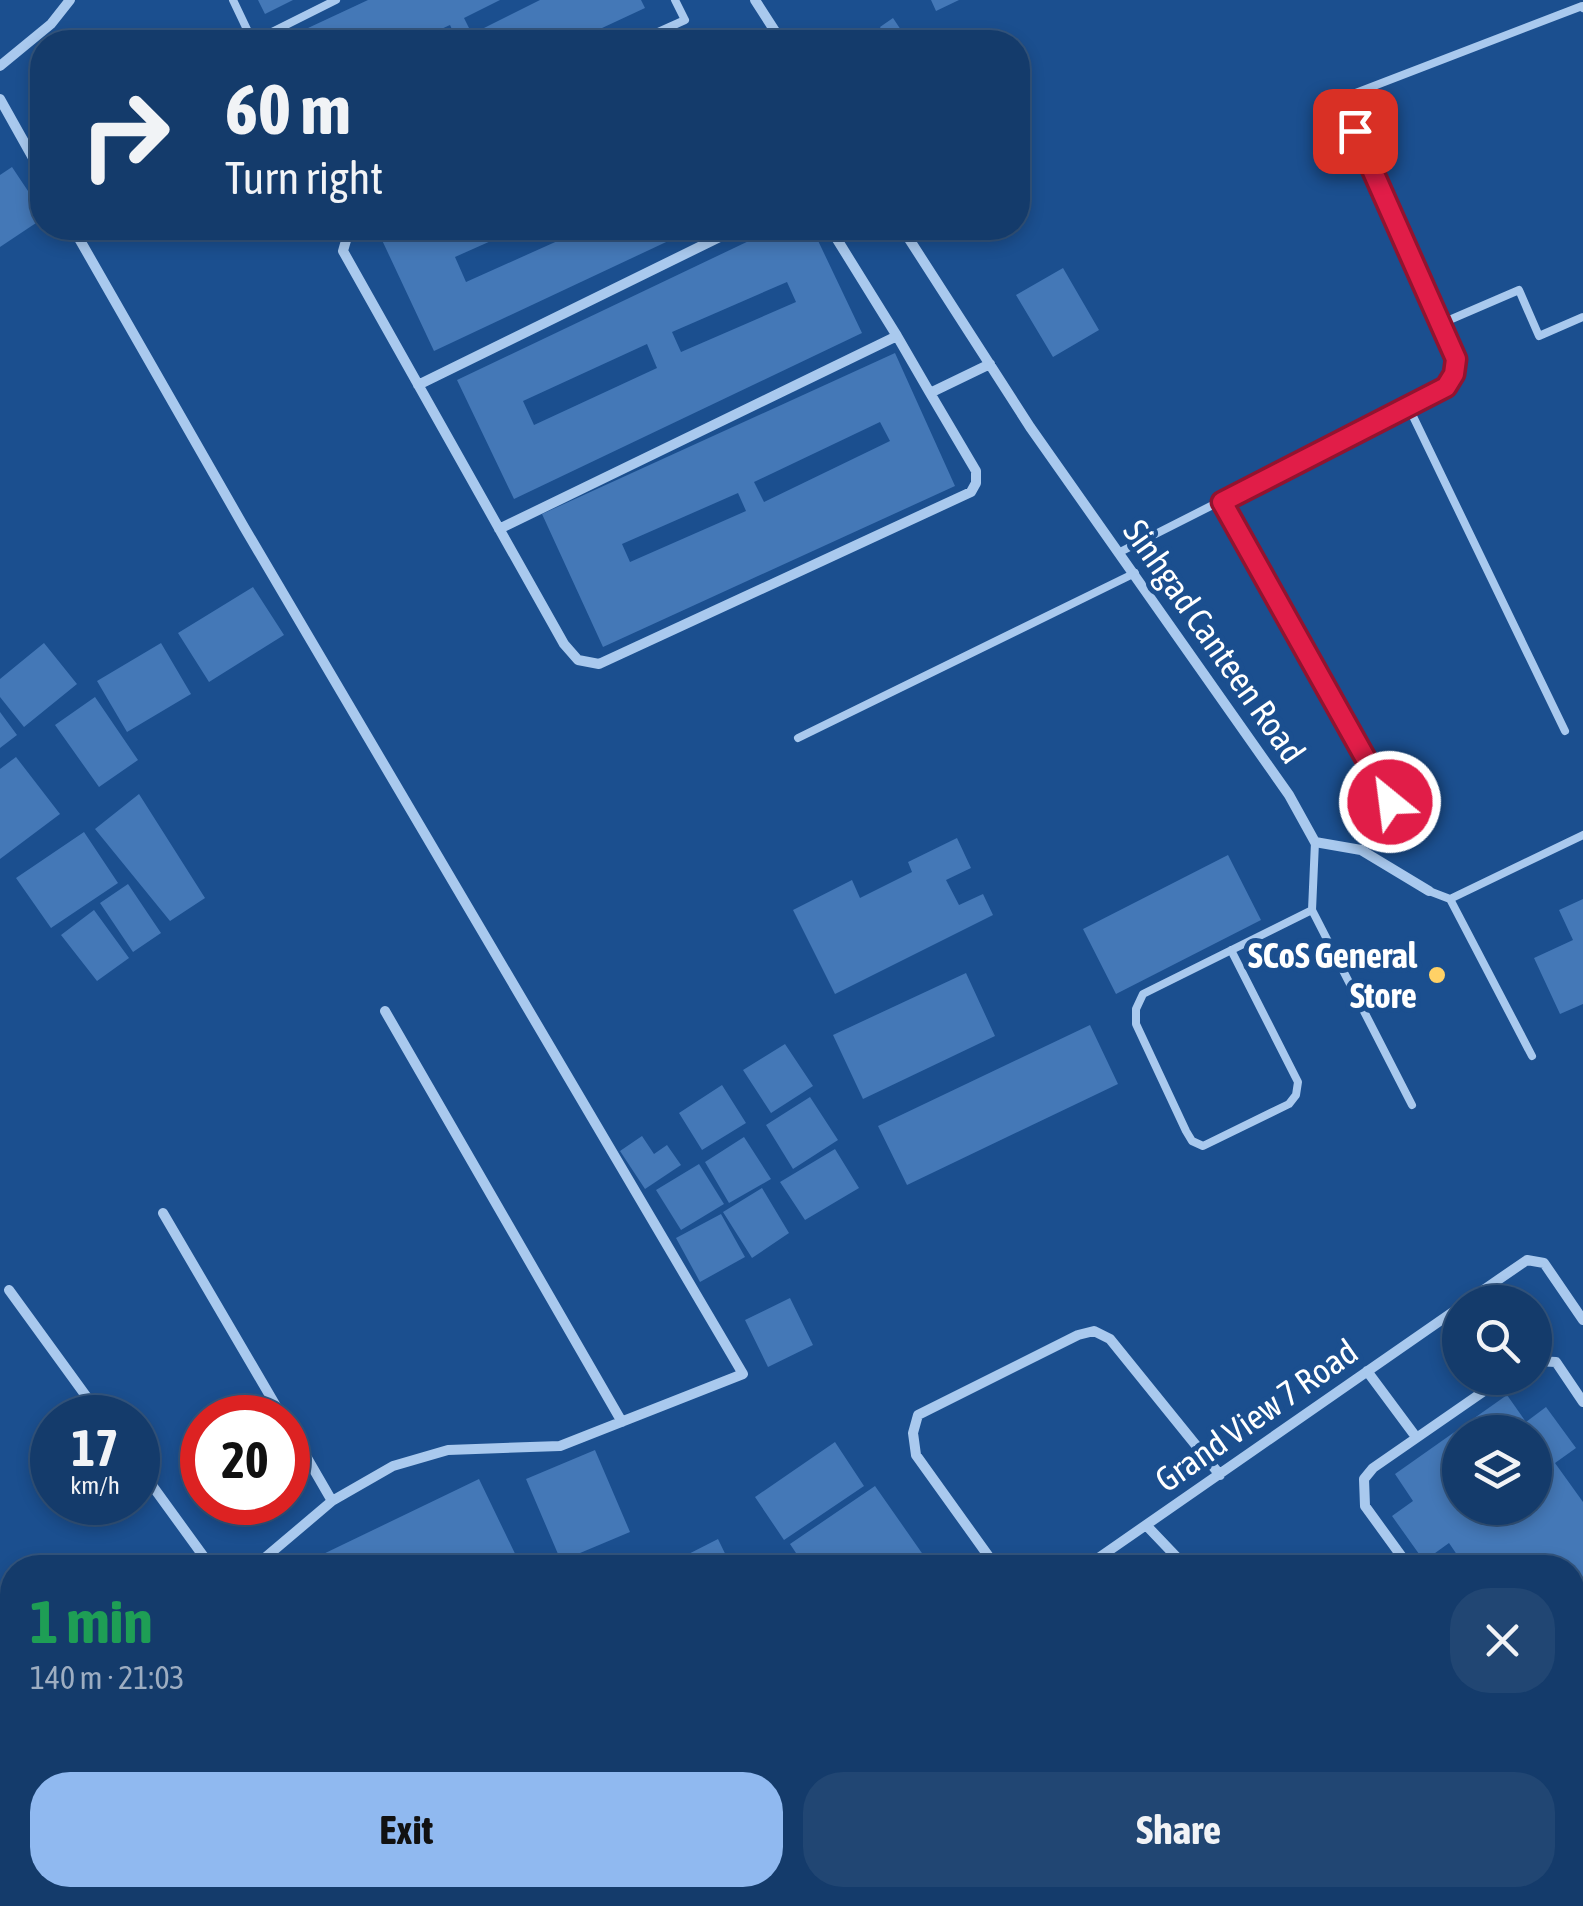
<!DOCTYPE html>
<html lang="en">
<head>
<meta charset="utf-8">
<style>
  :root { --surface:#143b6b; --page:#214673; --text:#f1f3f6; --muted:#9dadc1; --line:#33557e; --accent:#90b9f0 }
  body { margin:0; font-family:"Asap Condensed",sans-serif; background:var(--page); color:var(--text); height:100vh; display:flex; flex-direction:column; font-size:38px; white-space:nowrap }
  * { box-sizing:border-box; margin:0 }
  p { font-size:32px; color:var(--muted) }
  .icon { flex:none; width:55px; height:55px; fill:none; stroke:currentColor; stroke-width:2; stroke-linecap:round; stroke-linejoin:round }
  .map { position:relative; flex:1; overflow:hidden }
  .side { position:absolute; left:0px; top:1555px; width:1585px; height:352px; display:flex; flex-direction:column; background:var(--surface); border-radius:40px 40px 0 0; box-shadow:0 5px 15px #0003,0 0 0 2px var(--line) }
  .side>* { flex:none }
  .top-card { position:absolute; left:30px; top:30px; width:1000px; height:210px; border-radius:40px; box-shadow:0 5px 15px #0003,0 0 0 2px var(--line); background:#143b6b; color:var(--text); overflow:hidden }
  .tools { position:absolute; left:1442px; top:1285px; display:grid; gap:20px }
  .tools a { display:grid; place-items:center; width:110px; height:110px; border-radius:50%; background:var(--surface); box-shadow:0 5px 15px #0003,0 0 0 2px var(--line); font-size:50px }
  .speed { position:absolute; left:30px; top:1395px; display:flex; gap:20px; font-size:50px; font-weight:700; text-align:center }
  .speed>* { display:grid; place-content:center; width:130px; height:130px; border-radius:50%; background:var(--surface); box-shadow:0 5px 15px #0003,0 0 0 2px var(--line); line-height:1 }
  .speed small { font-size:25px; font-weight:400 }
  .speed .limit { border:15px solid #d22; background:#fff; color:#111 }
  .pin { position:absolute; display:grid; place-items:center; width:85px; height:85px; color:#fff; margin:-42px; border-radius:20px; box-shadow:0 5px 15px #0006 }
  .me { position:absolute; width:110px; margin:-55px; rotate:331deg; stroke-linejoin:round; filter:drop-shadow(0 0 8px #0008) }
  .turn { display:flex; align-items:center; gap:35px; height:210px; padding:0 30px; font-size:45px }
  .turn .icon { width:130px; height:130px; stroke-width:2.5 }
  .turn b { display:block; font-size:70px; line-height:85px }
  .round { display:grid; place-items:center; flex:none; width:105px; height:105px; border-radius:40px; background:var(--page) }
  .summary { display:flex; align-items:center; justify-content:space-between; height:170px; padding:0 30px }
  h1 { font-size:60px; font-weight:700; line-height:75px; color:#1e9e55 }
  .cta { display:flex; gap:20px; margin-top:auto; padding:20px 30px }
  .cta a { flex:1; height:115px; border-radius:40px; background:var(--accent); color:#111; font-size:40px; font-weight:700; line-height:115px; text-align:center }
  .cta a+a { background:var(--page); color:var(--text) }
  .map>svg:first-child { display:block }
  .building { fill:#4478b7; fill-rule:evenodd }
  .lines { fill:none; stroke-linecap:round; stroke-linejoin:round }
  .service { stroke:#a9c9ee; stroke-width:8 }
  .minor { stroke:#a9c9ee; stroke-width:10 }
  .route-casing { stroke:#92132f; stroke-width:25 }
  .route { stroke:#e11d48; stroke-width:18 }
  .poi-dot { fill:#ffd166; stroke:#1b4f8f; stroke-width:4 }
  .labels { text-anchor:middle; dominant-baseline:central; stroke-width:10; stroke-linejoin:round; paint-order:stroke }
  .street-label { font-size:35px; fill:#fff; stroke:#1b4f8f }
  .poi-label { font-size:35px; font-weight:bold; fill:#fff; stroke:#1b4f8f; text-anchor:end }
</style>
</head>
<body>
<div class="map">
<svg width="1583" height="1906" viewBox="0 0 1583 1906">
  <rect width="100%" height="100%" fill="#1b4f8f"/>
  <path class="building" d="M258 0H293L265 14Z
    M368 0H500L464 18 472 34 540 0H641L645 8 572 42H450L457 40 450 25 413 42H278Z
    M931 0H959L936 11Z
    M893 18 909 42H877L886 37 880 27Z
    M12 167 42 212V219L0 247V175Z
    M404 228H520L455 257 466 282 582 230 581 228H696L434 351 381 238Z
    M776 228H812L862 333 514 499 457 380ZM787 282 796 302 681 352 672 332ZM647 344 657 368 534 425 523 401Z
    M1063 268 1099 330 1053 357 1016 295Z
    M895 353 955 486 603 647 542 514ZM880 422 890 441 764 502 754 482ZM738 493 746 511 630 562 622 544Z
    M253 587 284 635 209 682 178 633Z
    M44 643 77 684 24 727 0 697V679Z
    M161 643 191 694 127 732 97 681Z
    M95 697 138 760 99 787 55 725Z
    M0 712 17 735 0 748Z
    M16 757 60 814 0 859V769Z
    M139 794 205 898 170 921 95 829Z
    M84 832 118 883 51 928 16 878Z
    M957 838 971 868 946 880 959 905 983 894 993 915 835 994 793 910 852 880 860 898 912 872 908 862Z
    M1228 855 1261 920 1116 994 1083 929Z
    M128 884 161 933 133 952 100 903Z
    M1583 899V1004L1560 1014 1534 958 1573 940 1559 910Z
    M94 910 129 958 97 981 61 935Z
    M966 973 995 1036 863 1099 833 1035Z
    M1090 1025 1118 1084 907 1185 878 1126Z
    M785 1044 813 1086 771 1113 743 1070Z
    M722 1085 746 1123 702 1150 679 1113Z
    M810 1097 838 1140 793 1169 766 1125Z
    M642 1136 654 1154 667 1145 681 1165 645 1189 620 1151Z
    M744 1137 771 1179 729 1203 705 1162Z
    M835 1149 859 1188 805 1220 780 1182Z
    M699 1164 724 1204 681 1230 656 1190Z
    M762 1188 789 1233 752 1258 723 1212Z
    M721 1214 745 1257 700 1282 676 1238Z
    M790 1298 813 1345 768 1367 745 1320Z
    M1507 1395 1526 1422 1546 1407 1576 1448 1555 1463 1583 1502V1721L1572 1706V1568H1466L1449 1543 1424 1561 1392 1516 1413 1501 1395 1474ZM1460 1432H1535V1508H1460Z
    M835 1442 864 1486 784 1540 755 1497Z
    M595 1450 630 1532 561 1561 526 1479Z
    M479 1479 520 1564 512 1568H320L315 1558Z
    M875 1486 924 1556 907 1568H806L790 1544Z
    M718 1539 732 1568H661Z
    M12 1814V1867L0 1854V1826Z
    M27 1895H86L96 1906H14Z
    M104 1895H178L188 1906H114Z
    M216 1895H284L273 1906H227Z
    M1337 1895H1364L1353 1906Z
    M1374 1895H1410L1399 1906H1385Z"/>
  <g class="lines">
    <path class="service" d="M233 0 253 42
      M252 42 336 0
      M636 42 685 20 675 0
      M1440 324 1519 290 1539 336 1583 317
      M1409 408 1565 731
      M1222 502 1390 801
      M1120 552 1446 387 1454 374 1457 359 1340 99 1582 6 1583 8
      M798 738 1135 573
      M1315 842 1312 910 1412 1105
      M1429 891 1450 899 1583 835
      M1450 899 1532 1056
      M1231 950 1298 1082 1296 1095 1289 1104 1203 1146 1192 1141 1186 1131 1136 1024V1009L1143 994 1312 910"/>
    <path class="minor" d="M755 0 782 42
      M0 66 51 24 70 0
      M0 99 42 174
      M73 228 244 527 743 1374 560 1446 448 1450 393 1466 332 1501 253 1568
      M358 228 347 237 343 251 564 644 578 660 599 664 971 492 976 483V471L930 393 990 364
      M830 228 897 336
      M902 228 1030 427 1289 795 1315 842 1361 850 1429 891
      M418 385 738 228
      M499 529 897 336 930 393
      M385 1011 622 1422
      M163 1213 283 1418
      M9 1290 102 1418
      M1466 1302 1527 1260 1544 1263 1583 1320
      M1535 1361 1556 1362 1583 1402
      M1367 1371 1416 1437
      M288 1425 332 1501
      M138 1466 212 1568
      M1146 1525 1187 1568
      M997 1568 916 1455 913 1433 918 1415 1078 1335 1094 1331 1110 1339 1220 1475
      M1084 1568 1460 1307
      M1410 1568 1365 1506 1364 1479 1373 1468 1503 1378
      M0 1621 12 1637
      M1572 1748 1583 1746
      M0 1757 12 1746
      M1314 1895 1324 1906
      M1460 1895 1471 1906
      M362 1906 377 1895
      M1434 1906 1445 1895
      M1522 1906 1536 1895"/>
  </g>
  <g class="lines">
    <g class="route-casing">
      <path id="route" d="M1355 131 1456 359 1454 374 1446 387 1222 502 1390 802"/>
    </g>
    <use href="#route" class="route"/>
  </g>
  <circle class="poi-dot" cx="1437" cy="975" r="10"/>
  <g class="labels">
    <g class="street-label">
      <text transform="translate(1215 641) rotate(55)">Sinhgad Canteen Road</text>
      <text transform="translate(1256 1415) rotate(-35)">Grand View 7 Road</text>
    </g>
    <g class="poi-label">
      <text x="1417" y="955">SCoS General<tspan x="1417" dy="40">Store</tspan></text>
    </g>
  </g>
</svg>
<div class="tools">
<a><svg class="icon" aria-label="search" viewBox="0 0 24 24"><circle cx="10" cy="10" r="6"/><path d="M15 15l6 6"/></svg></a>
<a><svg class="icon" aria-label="layers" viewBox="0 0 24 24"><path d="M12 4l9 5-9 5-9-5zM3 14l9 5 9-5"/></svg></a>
</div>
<div class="speed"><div>17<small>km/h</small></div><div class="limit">20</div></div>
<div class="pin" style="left:1355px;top:131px;background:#d93025"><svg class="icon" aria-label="arrive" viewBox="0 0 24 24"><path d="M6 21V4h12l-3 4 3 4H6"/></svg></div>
<svg class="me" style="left:1390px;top:802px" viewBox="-20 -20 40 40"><circle r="17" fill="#e11d48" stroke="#fff" stroke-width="3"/><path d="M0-11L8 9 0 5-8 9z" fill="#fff"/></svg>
<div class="top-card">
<div class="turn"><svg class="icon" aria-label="right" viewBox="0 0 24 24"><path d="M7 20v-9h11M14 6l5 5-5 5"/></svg><div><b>60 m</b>Turn right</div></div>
</div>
<section class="side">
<div class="summary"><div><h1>1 min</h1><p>140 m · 21:03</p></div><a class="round"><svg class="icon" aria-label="close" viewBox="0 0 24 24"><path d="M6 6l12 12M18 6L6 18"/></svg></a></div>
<div class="cta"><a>Exit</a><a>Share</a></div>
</section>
</div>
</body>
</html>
